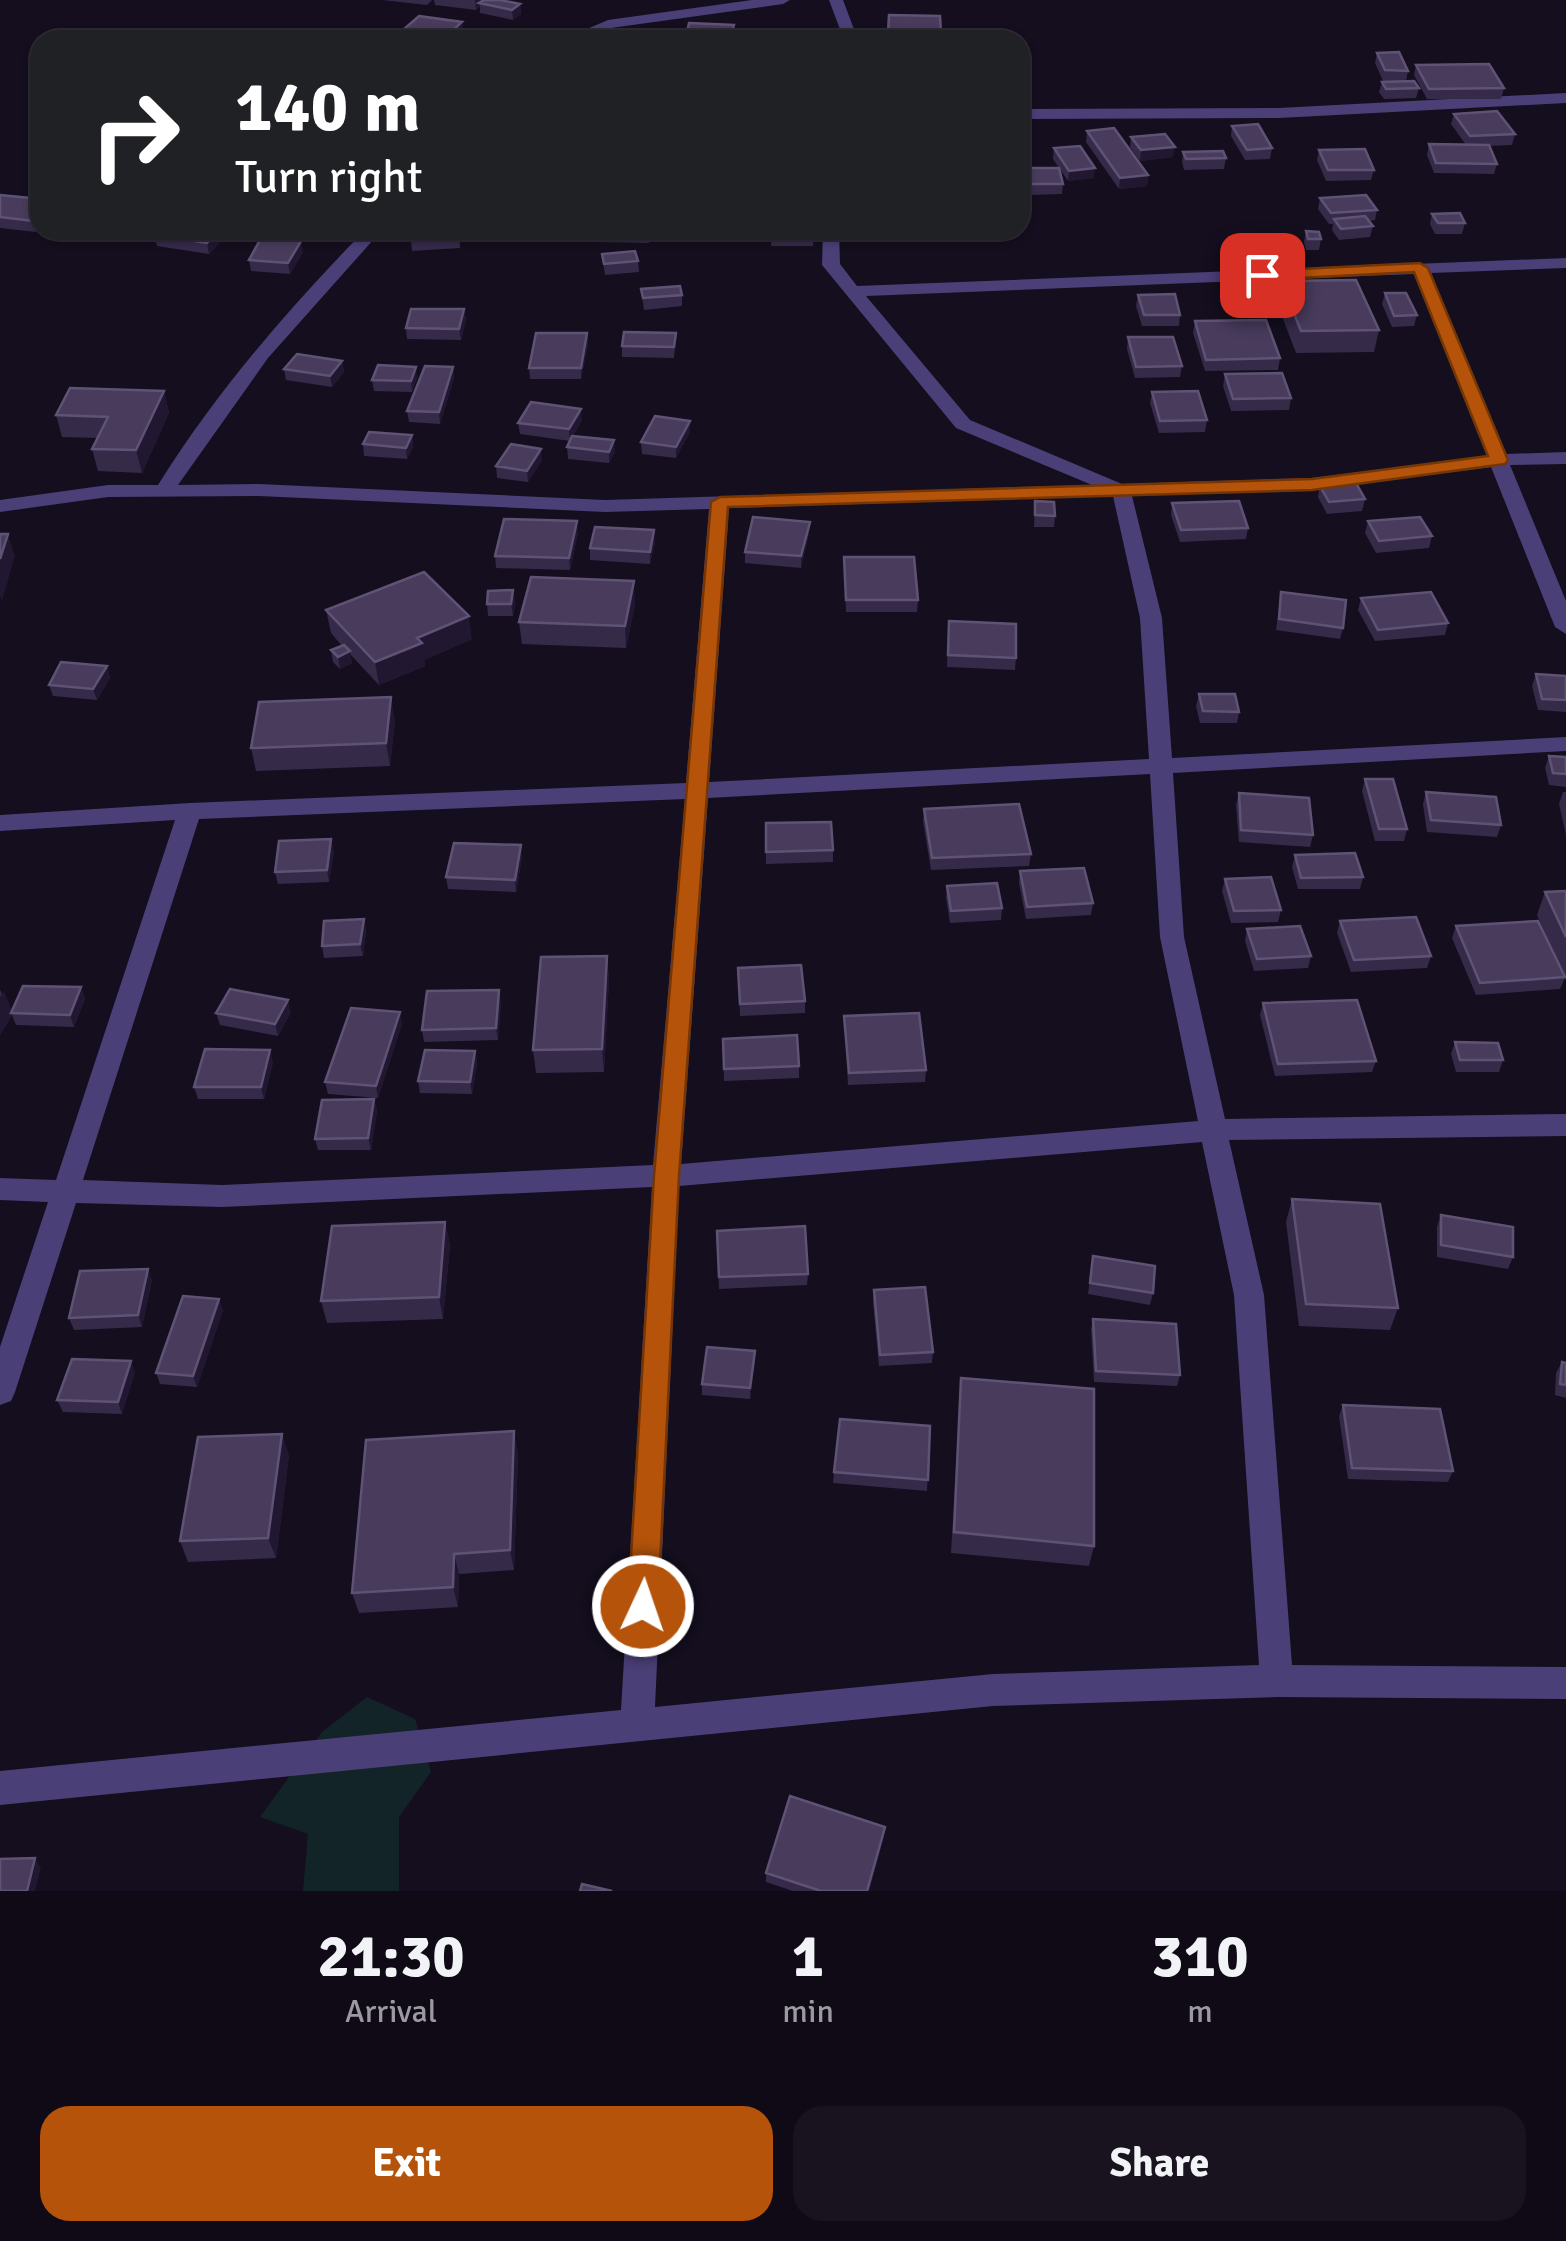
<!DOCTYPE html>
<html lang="en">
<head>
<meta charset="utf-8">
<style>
  :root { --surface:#0f0a16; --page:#18131f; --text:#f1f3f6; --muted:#9b9aa1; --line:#2f2b35; --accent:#b45309 }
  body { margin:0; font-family:Signika,sans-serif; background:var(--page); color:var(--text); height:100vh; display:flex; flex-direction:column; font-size:38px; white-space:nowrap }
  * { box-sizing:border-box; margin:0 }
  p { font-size:32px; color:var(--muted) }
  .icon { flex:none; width:55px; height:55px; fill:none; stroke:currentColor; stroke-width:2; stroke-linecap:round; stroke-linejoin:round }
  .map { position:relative; height:1891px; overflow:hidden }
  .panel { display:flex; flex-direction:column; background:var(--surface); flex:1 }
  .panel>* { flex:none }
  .hud { position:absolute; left:30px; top:30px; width:1000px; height:210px; border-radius:30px; box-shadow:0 2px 8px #0004,0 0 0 2px var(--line); background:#202124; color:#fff; overflow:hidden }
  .pin { position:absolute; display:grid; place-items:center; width:85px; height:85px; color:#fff; margin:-42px; border-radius:20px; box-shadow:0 5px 15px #0006 }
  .me { position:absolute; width:110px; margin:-55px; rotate:3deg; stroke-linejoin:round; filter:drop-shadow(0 0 8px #0008) }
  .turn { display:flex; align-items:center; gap:35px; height:210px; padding:0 40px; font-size:45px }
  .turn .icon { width:130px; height:130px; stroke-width:2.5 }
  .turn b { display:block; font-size:70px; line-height:85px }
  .eta { display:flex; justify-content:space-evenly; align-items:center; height:170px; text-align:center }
  .eta b { font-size:60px; font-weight:800; line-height:70px }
  .primary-button { display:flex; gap:20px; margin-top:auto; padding:20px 40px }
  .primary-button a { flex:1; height:115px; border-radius:30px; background:var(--accent); color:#fff; font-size:40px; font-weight:800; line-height:115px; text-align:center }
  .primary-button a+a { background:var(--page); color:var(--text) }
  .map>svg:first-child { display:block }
  .green { fill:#122427 }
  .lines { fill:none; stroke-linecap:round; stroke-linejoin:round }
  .street { fill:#4b3f77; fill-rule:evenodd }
  .wall { fill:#362a49 }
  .shaded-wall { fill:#211730 }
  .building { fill:#483b5c; stroke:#5f5375; stroke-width:2.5 }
  .route { fill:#b45309; stroke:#753606; stroke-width:2.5 }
</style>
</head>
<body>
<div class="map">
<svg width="1566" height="1891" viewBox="0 0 1566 1891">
  <rect width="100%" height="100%" fill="#140e1e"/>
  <path class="green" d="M367 1697 415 1719 431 1772 399 1817V1891H303L308 1834 260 1817 322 1732Z"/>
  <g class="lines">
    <path class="street" d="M752 0H790L783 4 611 28 581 40H561L608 20Z
      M829 0H843L855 32 853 40H839L841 32Z
      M1566 93V103L1279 118 1020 119V109L1279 108Z
      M365 230H382L268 358 178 485 259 484 605 500 1092 485 956 428 822 265 823 230H839L840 264 857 286 1566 258V268L1431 273 1506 454 1566 452V464L1510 465 1566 601V634L1555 627 1491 467 1312 490 1132 496 1162 618 1172 758 1566 737V751L1173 773 1184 937 1225 1119 1566 1114V1136L1229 1140 1264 1295 1292 1665 1566 1667V1699L1277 1697 993 1706 0 1805V1771L621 1710 652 1187 222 1207 76 1203 15 1392 11 1401 0 1405V1347L48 1202 0 1200V1178L56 1180 175 820 0 831V815L190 803 686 783 709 509 605 512 259 496 108 497 0 512V500L108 485H158C217 391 288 309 365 230ZM1414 274 1487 456 1312 478 1122 484 970 420 866 296ZM1113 496 1140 618 1149 759 709 782 729 508ZM1150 774 1160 937 1198 1121 681 1164 708 798ZM685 799 653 1165 222 1185 83 1180 199 819ZM1202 1142 1234 1295 1259 1665 993 1674 655 1707 679 1186Z"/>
  </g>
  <path class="wall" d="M382 0H432L427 5Z
    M434 0H500L520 4 521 14 513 20 480 13V6L476 10 435 5Z
    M889 15 940 16V40H888Z
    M462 22 463 32 454 40H404L403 30Z
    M734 35 732 40H686V37Z
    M1377 53 1408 71 1406 81H1383L1375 63Z
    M1416 65 1504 88 1501 99H1427L1414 75Z
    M1382 82 1419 88 1416 98 1384 99 1379 92Z
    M1454 114 1515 134 1512 145 1489 146 1497 164 1494 174 1434 173 1427 155 1429 144 1466 145 1451 124Z
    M1232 126 1272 148 1270 159 1245 160 1231 136Z
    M1087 131 1148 175 1147 186 1119 189 1086 142Z
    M1131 137 1173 157 1140 161 1130 147Z
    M1054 148 1094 178 1068 181 1060 169 1063 184 1062 194 1029 195 1025 179 1026 168H1059L1053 159Z
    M1319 150 1374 170 1371 180 1326 181 1317 160Z
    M1183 152 1226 158 1224 169 1184 170 1182 162Z
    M0 195 40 199 36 232 0 228Z
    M1320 198 1377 210 1375 220 1369 221 1373 226 1370 237 1339 240 1332 230 1333 224H1329L1318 209Z
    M1432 214 1465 223 1462 234H1435L1430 224Z
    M92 230H137L130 238 93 234Z
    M159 230H221L223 239 209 254 157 246 154 235Z
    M459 230 460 248 412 251 411 240Z
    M598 230H655L649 243 598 242Z
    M772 230H814L813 246H771Z
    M1306 231 1321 239 1319 250H1306L1304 242Z
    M303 252 290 274 251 271 249 260Z
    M602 254 638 261 639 272 605 275Z
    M1281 281 1379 330 1374 352 1296 353 1277 303Z
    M641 289 682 295V306L644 310Z
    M1385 293 1417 315 1414 326 1392 327 1382 304Z
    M1138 295 1180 315 1179 326H1142L1136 306Z
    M464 309 466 320 461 340 407 339 406 328Z
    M1195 321 1280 358 1278 370 1205 371 1193 333Z
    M587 333 588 345 581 379H530L529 368Z
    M676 333 674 358 622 357V346Z
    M1128 337 1182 366 1180 377 1135 378 1127 349Z
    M342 361 344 372 332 387 286 380 284 369Z
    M453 367 454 378 440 424 409 422 407 411Z
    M1225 374 1291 398 1289 410 1231 411 1223 386Z
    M417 378 412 392 374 391 372 380Z
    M164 391 169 413 142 473 98 471 92 449 98 438 62 437 56 415Z
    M1152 392 1207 420 1205 432 1159 433 1150 403Z
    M582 420 573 436 615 452 609 463 568 459 567 447 570 441 520 434 518 423Z
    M690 421V432L676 458 642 454 641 442Z
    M412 435 413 447 407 459 364 456 363 444Z
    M542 460 528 482 497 478 496 466Z
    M1320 486 1365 499 1362 511 1327 514 1318 497Z
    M1035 501 1055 516 1054 527H1034Z
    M1172 503 1248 528 1246 539 1180 542 1171 515Z
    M1368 521 1432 536 1429 548 1376 553 1365 533Z
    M810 522 809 533 801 568 745 563V552Z
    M578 533 570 570 496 568 495 556Z
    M655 542 650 564 590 560V548Z
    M844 557 918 600 917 612H846Z
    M513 590 515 602 513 616H488L487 604Z
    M1281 592 1343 628 1340 639 1276 630Z
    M1361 598 1448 623 1445 635 1375 641 1358 610Z
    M635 604 626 648 522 644 519 622Z
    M326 610 472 639 424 660 425 666 379 685 350 654 352 663 340 669 333 662 331 650 342 646 331 633Z
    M948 633 1016 658 1015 670 947 667Z
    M107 666 110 678 97 700 53 696 49 685Z
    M1536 674 1566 676V712L1538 710 1532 686Z
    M1199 694 1239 712 1237 723H1200L1196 706Z
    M395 720 390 766 256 771 251 748Z
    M1549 756 1566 757V787L1549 785 1545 768Z
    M1365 779 1407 829 1404 841H1375L1362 791Z
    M1426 792 1501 825 1497 837 1427 832 1423 804Z
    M1563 792H1566V835L1559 804Z
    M1239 793 1313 835 1310 847 1239 842 1236 805Z
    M924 809 1031 854 1029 866 931 870 923 821Z
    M766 823 833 850V862L766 864Z
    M334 851 329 882 278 884 275 872Z
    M1295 855 1363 877 1360 889H1298L1292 867Z
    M522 857 516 892 448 889 446 877Z
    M1020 871 1093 903 1091 915 1026 919 1019 883Z
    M1225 879 1281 910 1278 922 1231 923 1222 891Z
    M947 886 1002 908 1001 920 950 923 946 898Z
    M1566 891V980L1565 978 1560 989 1476 995 1452 938 1456 926 1559 964 1537 915 1545 892Z
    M364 919 366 931 363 956 324 958 322 946Z
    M1340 921 1431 956 1427 968 1351 972 1337 933Z
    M1247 929 1311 956 1308 968 1254 971 1245 941Z
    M607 956 609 979 604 1072 536 1073 533 1050Z
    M738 968 805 1001V1013L740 1016Z
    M81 987 85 999 74 1027 16 1025 12 1015 0 1035V990L12 1012Z
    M501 1002 498 1040 424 1042 422 1030Z
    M1263 1003 1376 1061 1372 1072 1275 1076 1260 1015Z
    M291 1012 278 1036 220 1025 216 1013Z
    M844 1016 926 1070 925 1082 848 1085Z
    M402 1024 378 1098 328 1094 325 1082Z
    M723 1039 799 1066V1078L724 1081Z
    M1455 1042 1503 1060 1499 1072H1456L1451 1054Z
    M475 1051 477 1063 472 1094 420 1093 418 1081Z
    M273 1062 264 1099H198L194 1087Z
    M374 1099 377 1111 371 1150H318L315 1139Z
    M1292 1199 1398 1308 1390 1330 1299 1326 1286 1222Z
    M1441 1215 1513 1257 1508 1269 1437 1257V1227Z
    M445 1222 450 1245 443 1319 327 1323 321 1301Z
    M717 1231 808 1274 807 1285 719 1289Z
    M1093 1256 1153 1293 1150 1305 1088 1294Z
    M152 1280 142 1327 74 1330 69 1318Z
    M874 1290 933 1352 932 1363 879 1366 873 1302Z
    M223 1310 197 1387 160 1384 156 1373Z
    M1093 1319 1180 1375 1177 1386 1094 1382 1091 1330Z
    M755 1351V1362L750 1399 702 1395V1384Z
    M1562 1362 1566 1363V1398L1555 1395 1556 1373Z
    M135 1372 122 1414 63 1412 57 1400Z
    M961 1378 1094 1546 1089 1566 951 1553Z
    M1343 1405 1453 1471 1448 1482 1348 1479 1339 1416Z
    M930 1426 927 1491 833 1483 834 1472Z
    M518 1453 514 1570 459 1574 458 1607 359 1613 352 1593Z
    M289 1455 276 1558 188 1562 180 1541Z
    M885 1827 884 1836 869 1891H793L766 1882V1873Z"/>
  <path class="shaded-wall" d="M475 0H486L479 3 480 6 476 10Z
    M520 4 521 14 513 20 512 10Z
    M462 22 463 32 454 40H446V37Z
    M1175 147 1173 157 1140 161 1141 150Z
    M1095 168 1094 178 1068 181 1069 171Z
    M1148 175 1147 186 1119 189 1120 178Z
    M40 213V227L36 232 33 221Z
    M128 230H137L130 238Z
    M220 230H221L223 239 209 254 207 243Z
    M650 230H655L649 243V232Z
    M301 241 303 252 290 274 288 263Z
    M464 309 466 320 461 340 459 329Z
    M587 333 588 345 581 379V368Z
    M342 361 344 372 332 387 330 376Z
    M416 367 417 378 412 392 411 381Z
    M453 367 454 378 440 424 439 412Z
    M164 391 169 413 142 473 136 450Z
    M581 409 582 420 570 441 569 429Z
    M690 421V432L676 458V447Z
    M412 435 413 447 407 459 406 448Z
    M614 440 615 452 609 463V452Z
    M541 449 542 460 528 482 527 471Z
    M577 521 578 533 570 570 569 558Z
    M810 522 809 533 801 568V556Z
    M654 530 655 542 650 564V552Z
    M8 534 15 556 2 601 0 596V559Z
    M634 581 635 604 626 648 625 626Z
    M513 590 515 602 513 616 511 604Z
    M469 616 472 639 424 660 425 666 379 685 375 662 417 638Z
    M350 651 352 663 340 669 338 657Z
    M107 666 110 678 97 700 93 689Z
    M391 697 395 720 390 766 386 743Z
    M331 839 334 851 329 882 327 870Z
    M521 845 522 857 516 892 515 880Z
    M364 919 366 931 363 956 360 944Z
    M607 956 609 979 604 1072 602 1049Z
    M81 987 85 999 74 1027 70 1015Z
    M499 990 501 1002 498 1040 496 1028Z
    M4 991 13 1014 0 1035V997Z
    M288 1000 291 1012 278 1036 275 1024Z
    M400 1012 402 1024 378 1098 376 1086Z
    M270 1050 273 1062 264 1099 261 1087Z
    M475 1051 477 1063 472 1094 470 1082Z
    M374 1099 377 1111 371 1150 368 1138Z
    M445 1222 450 1245 443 1319 439 1297Z
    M148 1269 152 1280 142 1327 138 1315Z
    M219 1299 223 1310 197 1387 193 1376Z
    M755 1351V1362L750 1399V1388Z
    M131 1361 135 1372 122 1414 118 1402Z
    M514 1431 518 1453 514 1570 510 1550Z
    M282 1434 289 1455 276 1558 268 1538Z
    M454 1554 459 1574 458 1607 453 1587Z
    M885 1827 884 1836 869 1891H867Z
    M35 1858 41 1868 35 1891H27Z"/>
  <path class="building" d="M484 0H500L520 4 512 10 479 3Z
    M889 15 940 16 941 33 888 32Z
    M419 16 462 22 446 37 403 30Z
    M689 23 734 25 730 38 686 37Z
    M1399 52 1408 71 1385 70 1377 53Z
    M1489 64 1504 88 1429 89 1416 65Z
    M1414 81 1419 88 1386 89 1382 82Z
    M1497 111 1515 134 1470 136 1454 114Z
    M1258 124 1272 148 1247 150 1232 126Z
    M1114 128 1148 175 1120 178 1087 131Z
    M1165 134 1175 147 1141 150 1131 137Z
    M1429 144 1489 145 1497 164 1436 163Z
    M1080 146 1095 168 1069 171 1054 148Z
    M1365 149 1374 170H1328L1319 150Z
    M1223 151 1226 158 1186 159 1183 152Z
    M1026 168H1059L1063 184H1030Z
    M0 195 40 199V213L33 221 0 217Z
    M1366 195 1377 210 1331 213 1320 198Z
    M1460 213 1465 223H1438L1432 214Z
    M1365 216 1373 226 1341 229 1334 219Z
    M159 230H220L207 243 154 235Z
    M411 230H458L459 237 411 240Z
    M598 230H650L649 232 598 231Z
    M772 230H814L813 236 771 235Z
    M1306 231 1319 232 1321 239H1308Z
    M261 238 301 241 288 263 249 260Z
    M635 251 638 261 604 264 602 254Z
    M1356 280 1379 330 1301 331 1281 281Z
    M680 286 682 295 643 298 641 289Z
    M1385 293H1406L1417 315 1394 316Z
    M1175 294 1180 315H1144L1138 295Z
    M411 309H464L459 329 406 328Z
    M1266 320 1280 358 1206 360 1195 321Z
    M624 332 676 333 674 347 622 346Z
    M536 333H587L581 368H529Z
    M1128 337H1173L1182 366 1136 367Z
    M297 354 342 361 330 376 284 369Z
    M378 365 416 367 411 381 372 380Z
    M425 366 453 367 439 412 407 411Z
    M1282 373 1291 398 1233 399 1225 374Z
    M70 388 164 391 136 450 92 449 108 417 56 415Z
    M1198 391 1207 420 1160 421 1152 392Z
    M531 402 581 409 569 429 518 423Z
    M655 416 690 421 676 447 641 442Z
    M369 432 412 435 406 448 363 444Z
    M572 436 614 440 609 452 567 447Z
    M511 444 541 449 527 471 496 466Z
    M1356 483 1365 499 1329 502 1320 486Z
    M1035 501 1054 502 1055 516 1035 515Z
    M1239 501 1248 528 1181 530 1172 503Z
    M753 517 810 522 801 556 745 552Z
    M1420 517 1432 536 1379 541 1368 521Z
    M504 519 577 521 569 558 495 556Z
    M595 527 654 530 650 552 590 548Z
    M0 534H8L0 559Z
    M844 557H914L918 600H846Z
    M424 572 469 616 417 638 422 643 375 662 326 610Z
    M531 577 634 581 625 626 519 622Z
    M513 590 511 604H487L488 591Z
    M1281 592 1346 600 1343 628 1279 619Z
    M1431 592 1448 623 1378 630 1361 598Z
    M949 621 1016 624V658L948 655Z
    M344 645 350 651 338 657 331 650Z
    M61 662 107 666 93 689 49 685Z
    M1536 674 1566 676V700L1542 699Z
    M1199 694H1235L1239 712 1203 711Z
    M391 697 386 743 251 748 259 702Z
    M1549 756 1566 757V774L1553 773Z
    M1365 779H1393L1407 829H1379Z
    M1426 792 1496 797 1501 825 1431 820Z
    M1239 793 1309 798 1313 835 1241 830Z
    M1019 804 1031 854 932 858 924 809Z
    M831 822 833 850 766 852V823Z
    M331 839 327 870 275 872 279 841Z
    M454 843 521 845 515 880 446 877Z
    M1355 853 1363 877 1301 878 1295 855Z
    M1084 868 1093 903 1027 907 1020 871Z
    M1271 877 1281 910 1234 911 1225 879Z
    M997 883 1002 908 951 911 947 886Z
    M1566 891V937L1545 892Z
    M1416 917 1431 956 1354 960 1340 921Z
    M364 919 360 944 322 946 324 921Z
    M1538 921 1565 977 1480 983 1456 926Z
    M1300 926 1311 956 1257 959 1247 929Z
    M607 956 602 1049 533 1050 541 957Z
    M801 965 805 1001 740 1004 738 968Z
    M23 986 81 987 70 1015 11 1013Z
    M230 989 288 1000 275 1024 216 1013Z
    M499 990 496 1028 422 1030 427 991Z
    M1357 1000 1376 1061 1278 1064 1263 1003Z
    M351 1008 400 1012 376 1086 325 1082Z
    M919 1013 926 1070 849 1073 844 1016Z
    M797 1035 799 1066 724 1069 723 1039Z
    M1455 1042 1498 1043 1503 1060H1460Z
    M205 1049 270 1050 261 1087H194Z
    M425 1050 475 1051 470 1082 418 1081Z
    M374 1099 368 1138 315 1139 322 1100Z
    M1292 1199 1380 1204 1398 1308 1306 1304Z
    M1441 1215 1513 1227V1257L1441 1245Z
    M445 1222 439 1297 321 1301 332 1226Z
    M805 1226 808 1274 719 1277 717 1231Z
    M1093 1256 1155 1266 1153 1293 1090 1283Z
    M148 1269 138 1315 69 1318 80 1271Z
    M925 1287 933 1352 880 1355 874 1290Z
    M183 1296 219 1299 193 1376 156 1373Z
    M1093 1319 1176 1324 1180 1375 1096 1371Z
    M707 1347 755 1351 750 1388 702 1384Z
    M72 1359 131 1361 118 1402 57 1400Z
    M1562 1362 1566 1363V1385L1560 1384Z
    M961 1378 1094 1389V1546L954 1532Z
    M1343 1405 1440 1409 1453 1471 1352 1468Z
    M840 1419 930 1426 928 1480 834 1472Z
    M514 1431 510 1550 454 1554 453 1587 352 1593 366 1440Z
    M282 1434 268 1538 180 1541 198 1437Z
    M790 1796 885 1827 867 1891H821L766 1873Z
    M35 1858 27 1891H0V1859Z
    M582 1884 612 1891H580Z"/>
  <path class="route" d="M1420 263 1428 268 1508 460 1505 464 1312 490 728 507 679 1176 658 1606 653 1615 643 1619 633 1615 628 1606 654 1176 711 502 720 497 1312 479 1488 456 1414 272 1262 280 1254 275 1262 271Z"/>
</svg>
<div class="pin" style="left:1262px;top:275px;background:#d93025"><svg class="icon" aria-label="arrive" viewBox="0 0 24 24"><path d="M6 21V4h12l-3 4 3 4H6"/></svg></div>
<svg class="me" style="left:643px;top:1606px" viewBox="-20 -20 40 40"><circle r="17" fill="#b45309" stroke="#fff" stroke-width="3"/><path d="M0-11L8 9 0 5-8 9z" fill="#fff"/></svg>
<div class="hud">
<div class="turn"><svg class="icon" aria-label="right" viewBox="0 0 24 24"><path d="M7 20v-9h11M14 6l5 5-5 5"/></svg><div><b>140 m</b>Turn right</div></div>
</div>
</div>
<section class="panel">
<div class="eta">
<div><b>21:30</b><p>Arrival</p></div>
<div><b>1</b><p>min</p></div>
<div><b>310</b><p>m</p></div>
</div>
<div class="primary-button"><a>Exit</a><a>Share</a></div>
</section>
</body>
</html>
